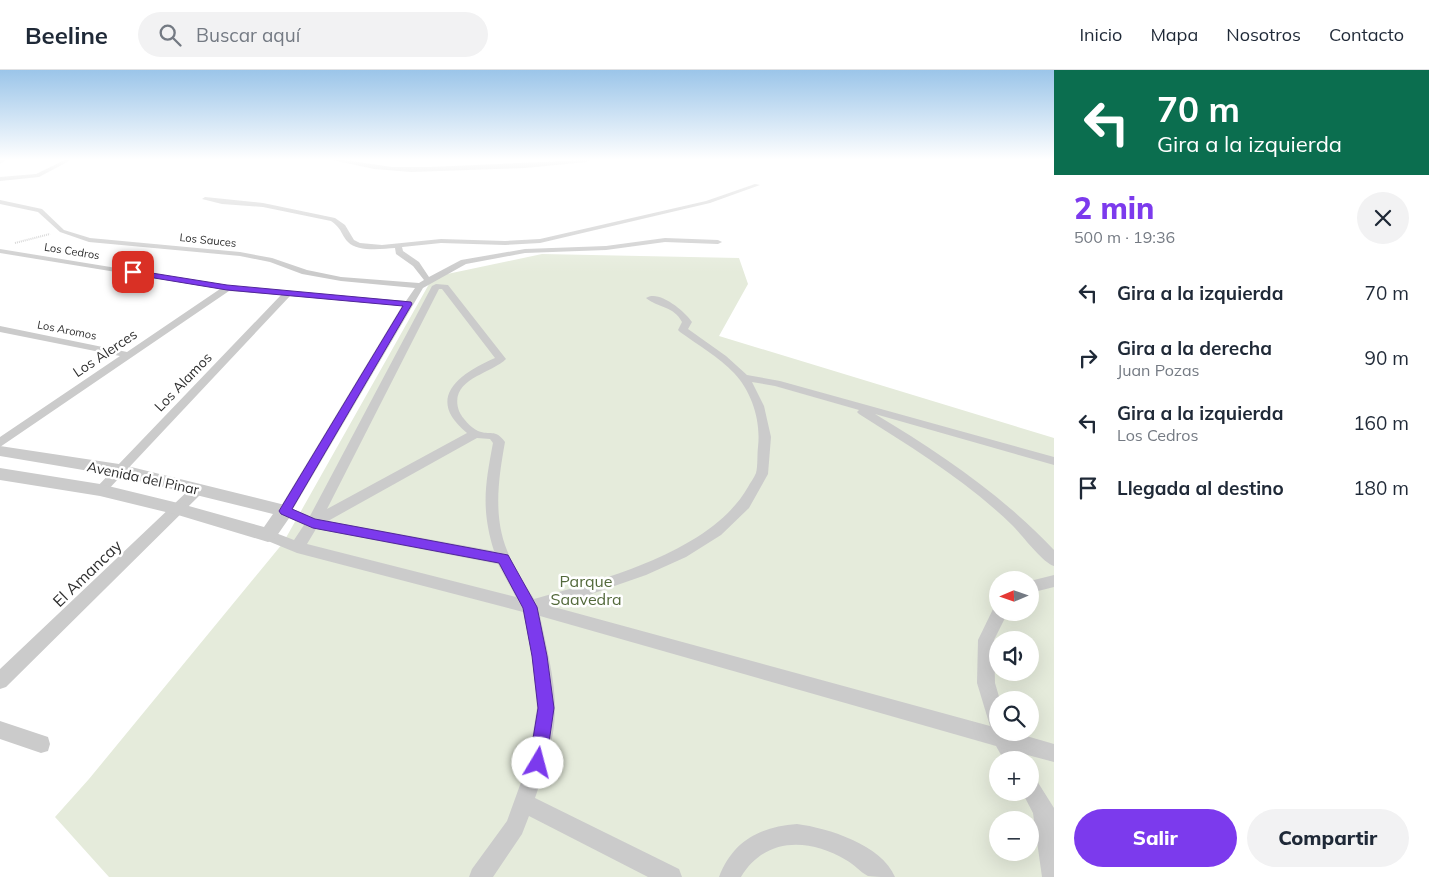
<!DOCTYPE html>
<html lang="es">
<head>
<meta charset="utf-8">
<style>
  :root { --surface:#fff; --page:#f2f2f3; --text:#1f2937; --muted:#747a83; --line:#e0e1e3; --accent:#7c3aed }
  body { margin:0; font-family:Mulish,sans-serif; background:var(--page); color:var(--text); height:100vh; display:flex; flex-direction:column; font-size:19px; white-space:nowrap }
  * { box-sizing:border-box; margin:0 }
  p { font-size:16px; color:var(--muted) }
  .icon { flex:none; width:28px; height:28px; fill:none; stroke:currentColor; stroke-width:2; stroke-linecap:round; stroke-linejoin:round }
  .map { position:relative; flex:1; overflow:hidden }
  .sheet { display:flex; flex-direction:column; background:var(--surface); width:375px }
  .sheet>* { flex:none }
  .banner { background:#0b6e4f; color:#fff; overflow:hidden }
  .needle { width:32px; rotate:268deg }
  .buttons { position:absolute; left:989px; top:501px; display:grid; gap:10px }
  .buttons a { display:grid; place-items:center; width:50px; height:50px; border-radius:50%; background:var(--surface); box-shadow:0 5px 20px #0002; font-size:25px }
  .pin { position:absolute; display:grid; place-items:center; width:42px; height:42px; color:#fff; margin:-21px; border-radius:10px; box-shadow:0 2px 8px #0006 }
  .me { position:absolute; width:55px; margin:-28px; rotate:8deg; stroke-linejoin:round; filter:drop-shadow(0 0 4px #0008) }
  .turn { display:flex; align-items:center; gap:18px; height:105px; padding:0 20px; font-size:22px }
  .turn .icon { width:65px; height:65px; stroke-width:2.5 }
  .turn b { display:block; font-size:35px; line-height:42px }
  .round { display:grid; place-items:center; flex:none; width:52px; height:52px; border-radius:26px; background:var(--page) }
  .head { display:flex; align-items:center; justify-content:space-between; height:85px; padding:0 20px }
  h1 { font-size:30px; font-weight:800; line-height:38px; color:var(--accent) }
  .button { display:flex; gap:10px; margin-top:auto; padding:10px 20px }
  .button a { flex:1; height:58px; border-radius:30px; background:var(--accent); color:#fff; font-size:20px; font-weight:800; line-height:58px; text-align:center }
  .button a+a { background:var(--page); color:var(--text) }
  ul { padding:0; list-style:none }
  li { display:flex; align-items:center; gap:15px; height:65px; padding:0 20px }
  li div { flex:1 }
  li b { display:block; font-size:19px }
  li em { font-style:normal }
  header { display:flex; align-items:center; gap:30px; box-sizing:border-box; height:70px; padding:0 25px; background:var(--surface); border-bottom:1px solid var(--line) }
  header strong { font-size:24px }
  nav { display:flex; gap:28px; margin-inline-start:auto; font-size:18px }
  .search { width:350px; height:45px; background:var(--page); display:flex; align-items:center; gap:12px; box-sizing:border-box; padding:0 18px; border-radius:28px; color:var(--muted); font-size:19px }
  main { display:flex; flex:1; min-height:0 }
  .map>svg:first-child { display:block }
  .green { fill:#e5ebdb; fill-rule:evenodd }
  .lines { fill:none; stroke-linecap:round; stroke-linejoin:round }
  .path { stroke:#cbcbcb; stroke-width:2; stroke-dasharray:1 1; stroke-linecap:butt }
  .minor { fill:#cbcbcb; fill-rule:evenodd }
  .tertiary { fill:#cbcbcb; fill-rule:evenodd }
  .route { fill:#7c3aed; stroke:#51269a }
  .labels { text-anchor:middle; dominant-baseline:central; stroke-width:5; stroke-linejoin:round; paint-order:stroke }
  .far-street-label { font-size:11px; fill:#2e2e2e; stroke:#fff }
  .street-label { font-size:14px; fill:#2e2e2e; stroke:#fff }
  .near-street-label { font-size:16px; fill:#2e2e2e; stroke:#fff }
  .near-park-label { font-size:16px; fill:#53693b; stroke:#fff }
</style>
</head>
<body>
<header>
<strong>Beeline</strong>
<div class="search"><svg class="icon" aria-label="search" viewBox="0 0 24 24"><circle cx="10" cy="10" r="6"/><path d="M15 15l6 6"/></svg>Buscar aquí</div>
<nav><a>Inicio</a><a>Mapa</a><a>Nosotros</a><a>Contacto</a></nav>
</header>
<main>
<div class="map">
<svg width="1054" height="807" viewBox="0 0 1054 807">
  <rect width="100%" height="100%" fill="#fff"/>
  <path class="green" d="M542 184 739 188 748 214 719 266 1054 368V807H109L55 747 89 709 283 473 433 207ZM998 510H1030V542H998ZM998 570H1030V602H998ZM998 630H1030V662H998ZM998 690H1030V722H998ZM998 750H1030V782H998Z"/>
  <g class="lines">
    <path class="path" d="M15 173 50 164"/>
    <path class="minor" d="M0 90H7L0 94Z
      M65 90H71L39 107 0 111V107L36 104Z
      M755 114 760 115 710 133 540 173 505 175 441 173 402 177 403 181 419 192 429 207 461 190 525 179 606 176 665 168 718 170 722 172 718 174 665 172 606 180 525 183 466 194 423 218 293 439 310 446 432 216 436 214 448 215 506 289C491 304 448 309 459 341 462 348 471 358 478 361 490 366 495 358 505 372 498 411 492 452 511 489 517 503 526 516 534 529 602 510 711 482 748 417 750 413 754 408 756 403 758 396 757 385 758 377 761 351 752 322 734 303 719 287 698 275 680 262L678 260 682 252C674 236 658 238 646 228 658 219 685 241 692 252L688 259 726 286 747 305 780 311 1054 387V395L875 344C940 383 1002 425 1054 480V496C1042 492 1023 466 1013 456 968 412 913 378 859 344L857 342 859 340 775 316 752 312 764 336 771 367 768 404 749 438 721 465 686 487 646 505 554 537 990 656 977 613 978 570 994 537 998 536V542H1008L994 570 995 613 1000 630H998V662H1013L1054 674V692L1020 683 1023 690H1004L996 676 540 546C546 576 555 608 555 638 555 669 545 699 535 728L679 799 682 807H648L529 746 522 764 493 807H469L472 799 507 751 528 693 537 638 532 586 523 542 297 483 263 469 261 465 263 461 268 460 294 470 304 455 280 444 278 441 402 236 290 226 105 423H95L94 420 281 225 229 221 0 377V367L120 286 0 262V256L127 282 220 219 0 183V179L227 216 406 231 415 218 341 211 302 204 270 192 240 186 89 172 60 162 38 142 0 134V130L42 139 64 160 90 168 240 182 272 188 307 200 341 207 419 213 424 210 413 196 396 184 395 178C382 179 357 182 348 172 340 163 343 160 331 151L263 137 222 134 202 129 205 127 263 133 335 148 345 155 354 170 360 173 382 175 441 169 505 171 540 169 706 131ZM439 219H442L495 288C458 304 425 329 467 363L327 439ZM477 368 490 369 493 373C485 415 481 439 494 481L328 451ZM316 459 498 494 516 527 307 474Z
      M197 415 202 417 203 420 202 423 6 617 0 619V599L192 417Z
      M1054 505V517L1030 523V511Z
      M0 651 48 667 50 674 48 681 41 683 0 669Z
      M1030 708 1037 711 1054 738V807H1042L1033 743 1022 722H1030Z
      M797 754C828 758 882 775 895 807 888 807 874 807 868 806 860 802 854 794 846 790 809 768 765 767 741 807H719C733 771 759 757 797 754Z"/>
    <path class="tertiary" d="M332 90H344L392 97H430L590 90 586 92 525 98 411 102 374 99Z
      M0 376 119 394 285 435 291 436 294 441 274 470 268 472 178 445 100 426 0 410V398L100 414 178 433 264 457 273 444 119 406 0 386Z"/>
  </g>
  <linearGradient id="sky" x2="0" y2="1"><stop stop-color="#9bc5e9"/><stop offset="0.44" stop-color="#fff"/><stop offset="1" stop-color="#fff" stop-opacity="0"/></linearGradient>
  <rect width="1054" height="203" fill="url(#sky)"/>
  <path class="route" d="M133 200 227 215 411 232 412 234 292 439 315 449 508 485 537 537 547 586 554 638 546 693 544 699 538 702 532 699 529 693 538 638 532 586 523 538 499 493 313 458 281 444 279 441 403 236 227 220 130 204 129 202Z"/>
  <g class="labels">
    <g class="far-street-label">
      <text transform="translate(208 170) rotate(6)">Los Sauces</text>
      <text transform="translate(72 181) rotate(9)">Los Cedros</text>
      <text transform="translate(67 260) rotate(11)">Los Aromos</text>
    </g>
    <g class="street-label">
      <text transform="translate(105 283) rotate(-34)">Los Alerces</text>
      <text transform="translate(183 312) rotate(-46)">Los Alamos</text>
      <text transform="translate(143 408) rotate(12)">Avenida del Pinar</text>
    </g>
    <g class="near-street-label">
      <text transform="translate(87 503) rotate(-44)">El Amancay</text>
    </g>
    <g class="near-park-label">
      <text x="586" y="511">Parque<tspan x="586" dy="18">Saavedra</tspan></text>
    </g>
  </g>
</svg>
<div class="buttons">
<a><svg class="needle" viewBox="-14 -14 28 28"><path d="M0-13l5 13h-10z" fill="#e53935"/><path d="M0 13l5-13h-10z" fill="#747a83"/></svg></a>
<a><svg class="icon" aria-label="sound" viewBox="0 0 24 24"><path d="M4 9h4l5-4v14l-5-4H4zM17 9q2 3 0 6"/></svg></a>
<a><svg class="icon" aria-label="search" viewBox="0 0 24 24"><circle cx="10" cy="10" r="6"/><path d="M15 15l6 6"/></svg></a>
<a>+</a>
<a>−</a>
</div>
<div class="pin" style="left:133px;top:202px;background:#d93025"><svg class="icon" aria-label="arrive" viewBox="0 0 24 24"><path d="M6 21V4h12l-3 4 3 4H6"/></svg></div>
<svg class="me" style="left:538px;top:693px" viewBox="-20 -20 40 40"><circle r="19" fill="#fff"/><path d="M0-13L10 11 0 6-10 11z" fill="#7c3aed"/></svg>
</div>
<section class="sheet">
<div class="banner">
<div class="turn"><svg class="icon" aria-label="left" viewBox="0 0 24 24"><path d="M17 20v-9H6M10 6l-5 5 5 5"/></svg><div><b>70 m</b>Gira a la izquierda</div></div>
</div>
<div class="head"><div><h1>2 min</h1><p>500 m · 19:36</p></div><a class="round"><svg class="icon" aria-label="close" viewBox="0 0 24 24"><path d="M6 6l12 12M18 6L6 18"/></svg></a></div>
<ul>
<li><svg class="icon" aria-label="left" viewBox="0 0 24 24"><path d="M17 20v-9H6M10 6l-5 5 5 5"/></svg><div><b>Gira a la izquierda</b></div><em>70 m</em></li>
<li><svg class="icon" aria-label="right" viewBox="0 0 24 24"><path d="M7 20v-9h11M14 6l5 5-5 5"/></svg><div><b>Gira a la derecha</b><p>Juan Pozas</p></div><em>90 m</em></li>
<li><svg class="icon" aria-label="left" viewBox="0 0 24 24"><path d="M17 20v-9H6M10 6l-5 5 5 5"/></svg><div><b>Gira a la izquierda</b><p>Los Cedros</p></div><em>160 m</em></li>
<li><svg class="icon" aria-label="arrive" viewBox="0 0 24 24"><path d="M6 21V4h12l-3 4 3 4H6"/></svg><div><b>Llegada al destino</b></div><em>180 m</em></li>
</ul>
<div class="button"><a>Salir</a><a>Compartir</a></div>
</section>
</main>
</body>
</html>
